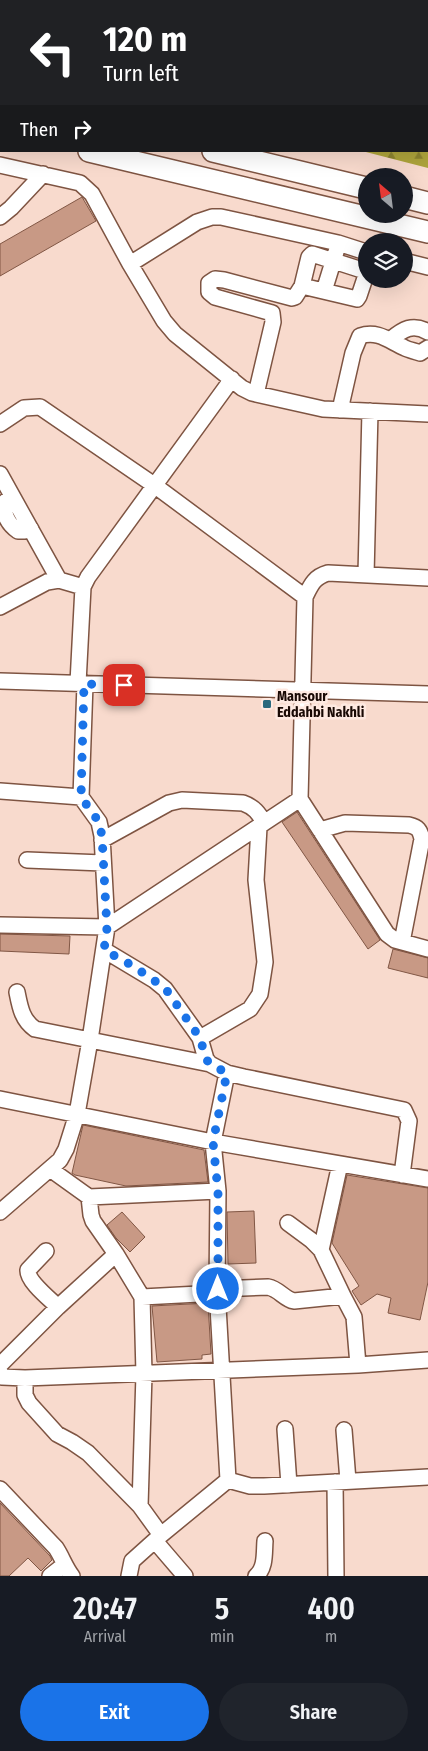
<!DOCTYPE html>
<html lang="en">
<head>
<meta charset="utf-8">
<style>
  :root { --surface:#171b24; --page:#20242c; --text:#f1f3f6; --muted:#9ea1a6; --accent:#1a73e8 }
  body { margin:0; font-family:"Fira Sans Condensed",sans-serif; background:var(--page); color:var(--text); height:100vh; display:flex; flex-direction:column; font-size:19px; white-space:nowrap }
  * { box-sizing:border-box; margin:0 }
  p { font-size:16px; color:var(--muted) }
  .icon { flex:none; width:28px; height:28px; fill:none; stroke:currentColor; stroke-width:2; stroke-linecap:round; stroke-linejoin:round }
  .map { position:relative; height:1576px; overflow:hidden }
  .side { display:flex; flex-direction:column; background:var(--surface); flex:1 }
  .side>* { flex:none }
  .banner { position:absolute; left:0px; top:0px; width:429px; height:152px; box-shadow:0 5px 20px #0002; background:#202124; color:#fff; overflow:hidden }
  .needle { width:32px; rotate:332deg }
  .fabs { position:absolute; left:358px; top:168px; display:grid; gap:10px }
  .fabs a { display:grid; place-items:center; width:55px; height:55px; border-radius:50%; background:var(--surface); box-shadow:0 5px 20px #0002; font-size:25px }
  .pin { position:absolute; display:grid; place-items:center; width:42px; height:42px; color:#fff; margin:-21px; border-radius:10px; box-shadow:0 2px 8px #0006 }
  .me { position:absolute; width:55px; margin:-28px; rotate:0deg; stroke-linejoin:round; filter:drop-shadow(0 0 4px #0008) }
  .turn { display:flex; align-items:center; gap:18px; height:105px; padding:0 20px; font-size:22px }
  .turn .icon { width:65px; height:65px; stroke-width:2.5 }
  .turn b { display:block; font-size:35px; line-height:42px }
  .then { display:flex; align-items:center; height:48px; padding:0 20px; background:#0003; gap:10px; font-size:19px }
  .eta { display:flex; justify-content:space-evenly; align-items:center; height:85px; text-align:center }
  .eta b { font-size:30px; font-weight:600; line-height:35px }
  .button { display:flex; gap:10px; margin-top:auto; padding:10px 20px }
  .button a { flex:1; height:58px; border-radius:30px; background:var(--accent); color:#fff; font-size:20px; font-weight:600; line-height:58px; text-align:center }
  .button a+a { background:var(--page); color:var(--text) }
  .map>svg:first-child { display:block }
  .forest { fill:url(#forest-firs) }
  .building { fill:#c89985; stroke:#815745 }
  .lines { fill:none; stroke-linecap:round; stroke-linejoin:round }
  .minor-casing { stroke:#7e5442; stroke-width:18 }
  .highway-casing { stroke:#7e5442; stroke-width:24 }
  .minor { stroke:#fff; stroke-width:15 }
  .highway { stroke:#fff; stroke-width:21 }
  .route { stroke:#1a73e8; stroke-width:9; stroke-dasharray:0 16.2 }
  .poi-dot { fill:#2a697e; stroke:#fee9e1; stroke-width:2 }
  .labels { text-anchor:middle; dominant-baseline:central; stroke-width:5; stroke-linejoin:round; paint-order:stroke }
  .poi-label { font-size:14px; font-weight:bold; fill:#190904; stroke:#fee9e1; text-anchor:start }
</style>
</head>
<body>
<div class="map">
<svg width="428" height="1576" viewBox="0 0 428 1576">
  <defs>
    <pattern id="forest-firs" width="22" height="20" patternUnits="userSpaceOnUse" patternTransform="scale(1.25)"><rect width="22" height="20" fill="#aea43b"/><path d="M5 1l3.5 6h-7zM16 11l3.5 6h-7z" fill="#8d842f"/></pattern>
  </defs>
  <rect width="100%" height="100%" fill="#f8dacd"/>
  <path class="forest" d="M0 0H428V168L362 151H428V1H1V64Z"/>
  <path class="building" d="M82 197 96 221 0 276V244Z
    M297 812 380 940 368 949 282 822Z
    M0 934 70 936 69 954 0 951Z
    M393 949 428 958V978L388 968Z
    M83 1125 204 1150 208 1182 126 1186 75 1175 72 1173Z
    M347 1175 428 1188V1282L420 1320 388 1313 391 1298 377 1294 361 1305 352 1291 359 1286 332 1243Z
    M254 1211 256 1263 228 1264 227 1212Z
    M122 1212 145 1237 130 1252 116 1238 107 1225Z
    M208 1303 211 1354 202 1355V1359L157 1362 152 1306Z
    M0 1503 50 1556 52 1560 41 1571 28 1558 9 1576H0Z"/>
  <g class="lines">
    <g class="minor-casing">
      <path id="minor" d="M0 165 80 183 92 194 130 264 164 321 175 334 242 388 252 393 323 409 428 414
        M0 217 11 208 43 174
        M404 261 428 267
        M130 264 197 222 212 217H221L338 243 366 252
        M366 274 365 271 312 254 309 257 302 286 357 299 359 296 366 275
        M324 291 336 252
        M390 340C403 329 413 323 428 332
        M256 394 273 322 272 313 215 297 209 292V283L215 279 224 280 292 298 295 297 302 286
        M340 410 353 353 360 336C378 330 389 341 405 348 409 350 415 351 420 353L428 348
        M0 424 24 408 40 407 154 485 305 597
        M0 474 59 580
        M12 496 5 502C2 513 8 524 18 531H25L31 529
        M366 575 370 411
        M0 607 47 582 59 580 83 587
        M0 681 428 694
        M78 683 83 587 88 577 232 379
        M0 791 81 797
        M300 799 305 597C311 585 314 577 328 573L428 578
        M320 830 345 823 409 825C418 827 420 830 422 839L402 942
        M102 840 169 803 182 800 243 803C254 807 259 813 264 823
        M27 860 103 863
        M0 925 107 927 300 799 387 934 395 940 428 949
        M104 950 154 980 165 989 200 1038 206 1059 210 1064
        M17 992C20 1007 22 1020 35 1029L210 1064 227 1073 244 1077 404 1110 409 1121 402 1175
        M200 1038 250 1009 260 994 265 962 256 880 259 827
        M227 1073 213 1142 218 1191 217 1289 228 1480
        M0 1099 213 1142 428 1179
        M50 1169 89 1197 218 1191
        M0 1212 60 1160 66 1149 77 1114 90 1040 107 927 102 836 99 822 81 797 85 684
        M288 1223 311 1240 321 1250 343 1296
        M321 1250 340 1164
        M46 1251 28 1270C27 1281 50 1299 58 1307
        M116 1254 142 1297 218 1293
        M217 1289 268 1287C279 1289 284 1299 294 1301L343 1296 354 1317 358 1365
        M0 1365 58 1307 116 1254 93 1221 91 1215 89 1197
        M0 1372 2 1377 25 1378 358 1365 428 1360
        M25 1378V1395L29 1403 57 1434 72 1442 88 1453 140 1506 161 1535
        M285 1429 289 1485
        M344 1430 348 1481
        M335 1482 336 1576
        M0 1489 56 1548C62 1557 65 1567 72 1576
        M140 1506 144 1374 142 1297
        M155 1541 185 1576
        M50 1576 64 1565
        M129 1576 132 1561 161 1535 228 1480 250 1486H264L428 1477
        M256 1576C266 1568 264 1552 265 1541"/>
    </g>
    <g class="highway-casing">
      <path id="highway" d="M0 101H1
        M0 130H1
        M89 151 428 232
        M213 151 366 188
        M404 197 428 203"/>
    </g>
    <use href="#minor" class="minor"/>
    <use href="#highway" class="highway"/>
  </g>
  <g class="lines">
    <path class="route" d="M124 685 84 684 81 797 99 822 102 836 107 928 104 950 133 966 165 988 200 1038 206 1059 210 1064 227 1073 213 1142 218 1191V1289"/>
  </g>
  <rect class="poi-dot" x="262" y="699" width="10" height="10" rx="2.5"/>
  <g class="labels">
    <g class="poi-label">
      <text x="277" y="696">Mansour<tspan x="277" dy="16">Eddahbi Nakhli</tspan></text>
    </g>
  </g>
</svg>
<div class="fabs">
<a><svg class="needle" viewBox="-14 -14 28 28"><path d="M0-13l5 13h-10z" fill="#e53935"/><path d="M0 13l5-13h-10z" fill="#9ea1a6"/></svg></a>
<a><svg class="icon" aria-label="layers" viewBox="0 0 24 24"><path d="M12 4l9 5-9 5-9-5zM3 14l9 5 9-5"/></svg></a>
</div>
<div class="pin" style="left:124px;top:685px;background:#d93025"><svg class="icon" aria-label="arrive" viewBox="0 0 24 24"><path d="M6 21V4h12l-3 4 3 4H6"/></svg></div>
<svg class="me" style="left:218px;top:1289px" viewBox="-20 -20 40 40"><circle r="17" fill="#1a73e8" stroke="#fff" stroke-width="3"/><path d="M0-11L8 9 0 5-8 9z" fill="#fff"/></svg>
<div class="banner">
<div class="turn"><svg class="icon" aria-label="left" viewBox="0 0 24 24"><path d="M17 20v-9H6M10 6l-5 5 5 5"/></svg><div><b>120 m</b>Turn left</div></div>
<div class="then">Then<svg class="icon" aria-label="right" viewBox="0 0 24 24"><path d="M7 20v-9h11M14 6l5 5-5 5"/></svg></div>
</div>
</div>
<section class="side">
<div class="eta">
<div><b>20:47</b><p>Arrival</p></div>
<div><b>5</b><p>min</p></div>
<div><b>400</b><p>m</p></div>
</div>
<div class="button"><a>Exit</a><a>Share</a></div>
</section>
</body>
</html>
